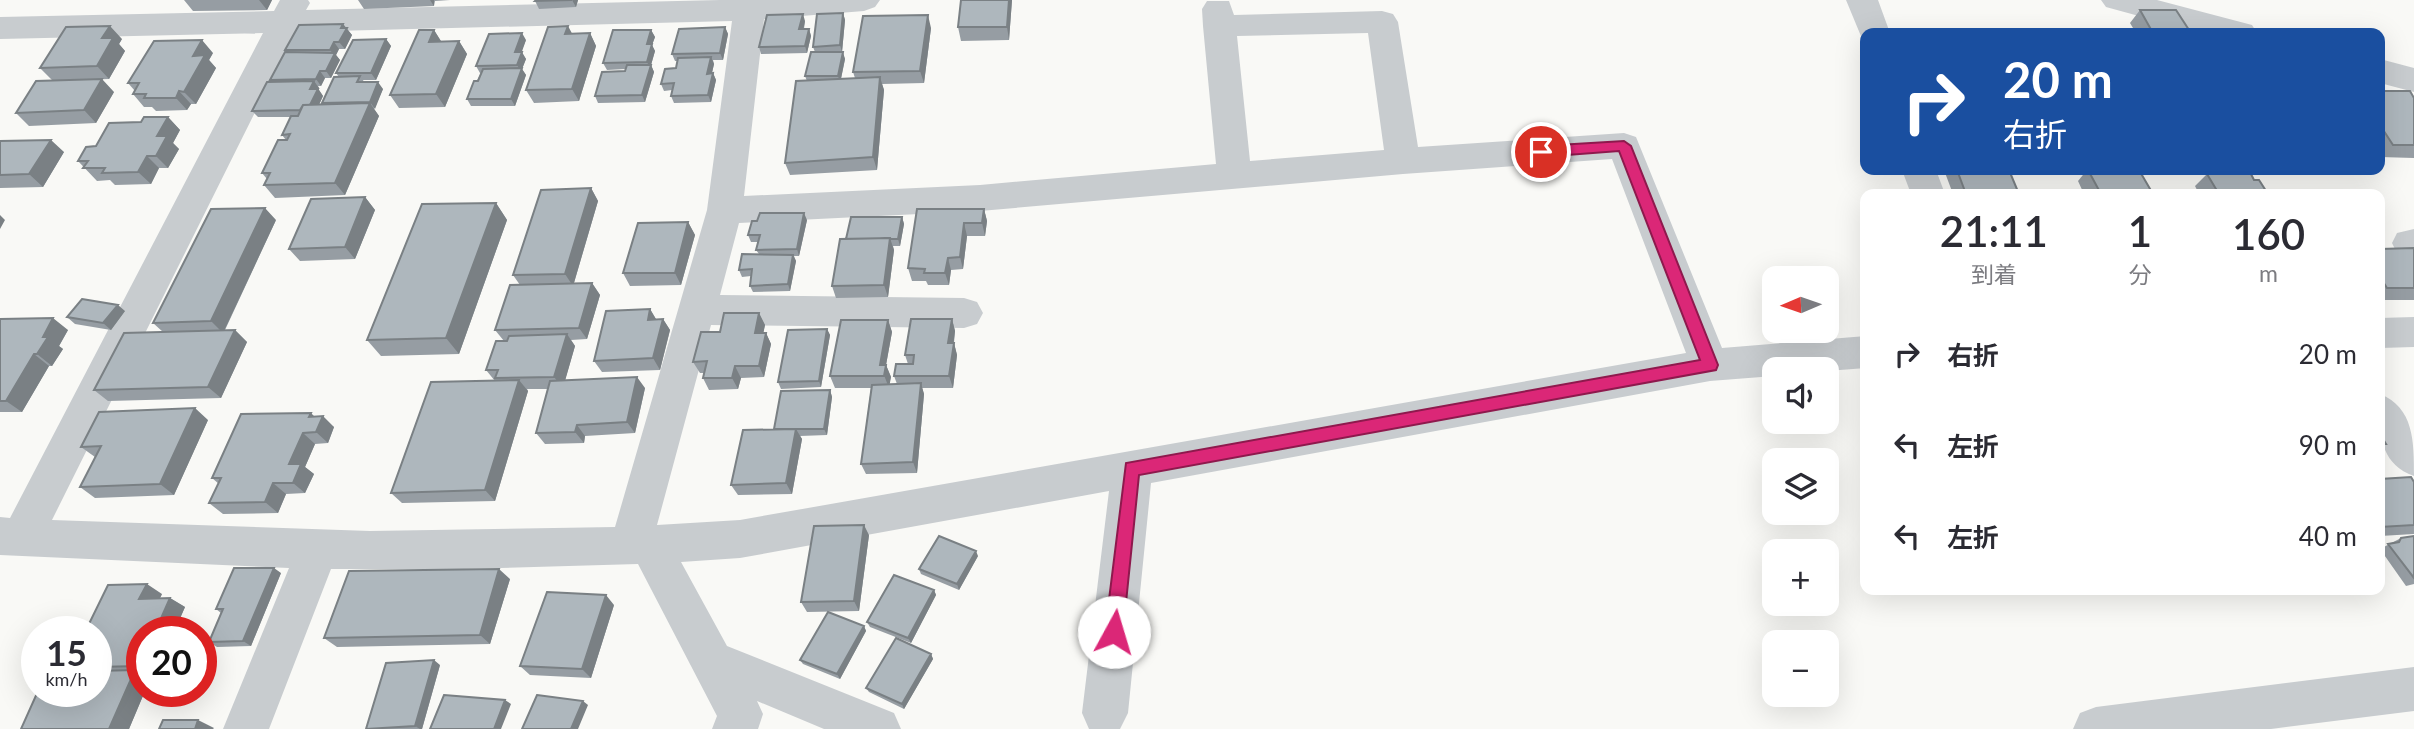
<!DOCTYPE html>
<html lang="ja">
<head>
<meta charset="utf-8">
<style>
  :root { --surface:#fff; --page:#f7f7f7; --text:#2b2b33; --muted:#7c7c81 }
  body { margin:0; font-family:Lato,"Noto Sans JP",sans-serif; background:var(--page); color:var(--text); height:100vh; display:flex; flex-direction:column; font-size:26px; white-space:nowrap }
  * { box-sizing:border-box; margin:0 }
  p { font-size:23px; color:var(--muted) }
  .icon { flex:none; width:38px; height:38px; fill:none; stroke:currentColor; stroke-width:2; stroke-linecap:round; stroke-linejoin:round }
  .map { position:relative; flex:1; overflow:hidden }
  .drawer { position:absolute; left:1860px; top:189px; width:525px; height:406px; display:flex; flex-direction:column; background:var(--surface); border-radius:14px; box-shadow:0 7px 28px #0002 }
  .drawer>* { flex:none }
  .hud { position:absolute; left:1860px; top:28px; width:525px; height:147px; border-radius:14px; box-shadow:0 7px 28px #0002; background:#1a4fa0; color:#fff; overflow:hidden }
  .needle { width:46px; rotate:268deg }
  .fabs { position:absolute; left:1762px; top:266px; display:grid; gap:14px }
  .fabs a { display:grid; place-items:center; width:77px; height:77px; border-radius:14px; background:var(--surface); box-shadow:0 7px 28px #0002; font-size:35px }
  .speed { position:absolute; left:21px; top:616px; display:flex; gap:14px; font-size:35px; font-weight:700; text-align:center }
  .speed>* { display:grid; place-content:center; width:91px; height:91px; border-radius:50%; background:var(--surface); box-shadow:0 7px 28px #0002; line-height:1 }
  .speed small { font-size:18px; font-weight:400 }
  .speed .limit { border:10px solid #d22; background:#fff; color:#111 }
  .pin { position:absolute; display:grid; place-items:center; width:60px; height:60px; color:#fff; margin:-30px; border:4px solid #fff; border-radius:50%; box-shadow:0 2px 7px #0007 }
  .me { position:absolute; width:77px; margin:-38px; rotate:6deg; stroke-linejoin:round; filter:drop-shadow(0 0 5px #0008) }
  .turn { display:flex; align-items:center; gap:24px; height:147px; padding:0 28px; font-size:32px }
  .turn .icon { width:91px; height:91px; stroke-width:2.5 }
  .turn b { display:block; font-size:49px; line-height:60px }
  .eta { display:flex; justify-content:space-evenly; align-items:center; height:119px; text-align:center }
  .eta b { font-size:42px; font-weight:600; line-height:49px }
  ul { padding:0; list-style:none }
  li { display:flex; align-items:center; gap:21px; height:91px; padding:0 28px }
  li div { flex:1 }
  li b { display:block; font-size:26px }
  li em { font-style:normal }
  .map>svg:first-child { display:block }
  .lines { fill:none; stroke-linecap:round; stroke-linejoin:round }
  .minor { fill:#c8cccf; fill-rule:evenodd }
  .wall { fill:#969da3 }
  .shaded-wall { fill:#7a8084 }
  .building { fill:#aeb7bd; stroke:#7a8084; stroke-width:2 }
  .route { fill:#db2777; stroke:#8e194d; stroke-width:2 }
</style>
</head>
<body>
<div class="map">
<svg width="2414" height="729" viewBox="0 0 2414 729">
  <rect width="100%" height="100%" fill="#f9f9f6"/>
  <g class="lines">
    <path class="minor" d="M280 0H308L310 3 306 10 720 0H880L875 7 864 11 764 19 744 196 980 185 1216 164 1203 26 1202 9 1207 1H1229L1234 15 1382 11 1393 14 1398 22 1418 147 1624 133 1636 137 1722 348 1866 336V368L1827 371 1774 369V376L1710 381 1151 483 1128 713 1120 729H1089L1082 713 1109 491 740 558 681 562 727 646 894 713 901 729H824L757 701 763 714 758 729H712L717 716 638 564 463 569H331L269 729H223L289 568 0 555V517L10 518 263 33 0 39V17L274 11ZM732 21 707 210 615 527 370 531 52 520 295 32ZM1368 33 1384 150 1250 161 1237 36ZM1612 159 1686 353 740 520 657 525 711 325 964 328 977 324 983 313 977 302 964 298 720 295 739 223 980 211 1403 174Z
      M1846 0H1878L1890 33H1866V42L1863 41Z
      M2101 0H2157L2252 25 2257 33H2201L2106 7Z
      M2380 59 2414 68V92L2380 83Z
      M1902 170H1936L1945 194H1911Z
      M2414 229V257L2397 253 2392 243 2397 233Z
      M2414 317V347L2380 348V318Z
      M2380 394C2414 408 2414 441 2414 476 2376 462 2380 428 2380 394Z
      M2414 667V711L2271 729H2073L2080 713 2096 707Z"/>
  </g>
  <path class="wall" d="M184 0H272L267 10 193 11Z
    M358 0H450L435 1 434 6 364 9Z
    M578 0 576 7 539 9 535 1Z
    M961 0H1012L1009 40 961 41 958 27Z
    M2140 10 2191 33H2136L2130 23Z
    M843 13 845 20 842 52 845 59 841 79 855 78 853 72 931 28 924 83 882 84 884 90 877 170 790 175 785 163 807 81 805 76 815 52 813 47Z
    M805 21 804 29H809L811 36 807 53 761 54 759 47Z
    M343 24 352 35 345 49H339L336 55 340 60 331 78H325L321 86H318L319 88V90L323 96 319 105H323L322 103 339 77 336 73 386 39 391 46 376 80H363L364 82 383 89 374 109 379 116 345 195 275 198 264 185 267 179 262 173 286 140 282 135 291 117H258L252 111 272 82 270 80 286 52 285 50Z
    M725 27 728 34 723 60H713L714 64 712 73H713L716 80 711 102 674 103 671 96 672 90 664 91 661 84 676 68 678 61H675L672 54Z
    M434 30 441 41H459L467 54 445 107 399 108 390 95Z
    M651 30 655 37 652 45 655 51 651 65 654 72 645 102 598 103 595 96 625 71 626 69 607 70 603 63Z
    M572 33H590L596 46 579 101 534 103 526 90Z
    M122 39 119 44 125 51 109 79 53 81 40 68Z
    M526 40 521 52 526 59 522 69 526 75 515 106H471L467 99 481 73H480L476 66Z
    M213 53 209 60 216 68 196 104H191L187 110 156 111 152 107H144L133 94 135 91 128 83Z
    M2380 91 2414 98V158L2380 157Z
    M114 92 96 123 29 126 16 113Z
    M168 117 180 130 173 143 179 149 168 168H159L151 184 115 185 110 180 97 181 78 161 96 146 141 122Z
    M0 141 64 152 43 187 0 188Z
    M1944 170H2009L2019 194H1953Z
    M2087 170H2139L2153 194H2084L2078 181Z
    M2207 174 2254 180 2268 194H2199L2195 186Z
    M591 188 598 201 574 283H592L600 295 587 339 571 340 575 346 565 380 645 388 635 433 585 436 584 443 545 444 536 433 548 389H527L528 391 495 501 402 503 391 493 495 381 486 370 504 341 495 330 520 285 513 275Z
    M365 197 375 210 355 259 300 261 289 249Z
    M496 203 507 220 459 354 381 356 367 340Z
    M917 209H984L987 221 985 236H967L963 269 951 270 949 285H928L926 281H912L908 268Z
    M902 217 904 224 900 246H893L894 250 888 297 836 298 832 286 846 239Z
    M276 220 225 330H235L247 342 221 398 108 401 94 390 163 332 153 323Z
    M807 220 799 256H794L796 261 790 291 753 292 750 286 751 276 742 277 739 270 759 254 756 250 758 242H751L748 235Z
    M688 222 695 235 681 285 630 286 623 273Z
    M2414 248V300H2380V249Z
    M650 309 656 319H663L670 330 660 370 602 372 594 361Z
    M125 311 111 330 75 324 67 317Z
    M759 313 765 325 763 333H766L771 344 764 377 741 378 738 389 709 390 703 378 704 373H700L693 362 720 332Z
    M0 319 68 330 59 346 63 349 52 366H49L22 412H0Z
    M952 319 955 331 954 343 957 355 953 388H922L924 394 917 473 866 474 861 464 871 388H835L830 376 888 320 892 332 886 365 891 377 889 384H897L894 376 908 364 905 355Z
    M827 329 830 335 821 387 781 389 778 382Z
    M830 390 832 397 827 435 800 436 802 439 792 494 738 495 731 485 774 429Z
    M315 416 334 427 328 443 315 444 305 467 314 474 305 493 286 494 278 513 223 514 209 503 219 484 212 478Z
    M208 420 174 495 95 498 80 487 95 457 81 447Z
    M2380 479 2414 482V534L2380 536Z
    M869 535 859 611 807 612 801 602Z
    M2414 536V584L2406 586 2380 549 2401 538Z
    M978 556 959 590 921 574 919 569Z
    M281 573 251 646 217 647 209 642 221 613 216 609Z
    M510 579 490 644 337 647 324 638Z
    M934 590 936 595 911 643 870 627 867 622Z
    M162 594 160 598H170L185 607 174 632H142V691H145L129 729H21L96 691V632Z
    M614 605 591 678 530 675 520 666Z
    M864 626 866 631 840 679 803 664 800 660Z
    M931 654 933 659 904 709 869 692 866 688Z
    M440 665 422 729H366Z"/>
  <path class="shaded-wall" d="M259 0H272L267 10Z
    M430 0H434V6Z
    M572 0H578L576 7Z
    M1009 0H1012L1009 40 1007 27Z
    M843 13 845 20 842 52 840 45Z
    M803 14 805 21 802 36 799 29Z
    M928 15 931 28 924 83 920 71Z
    M343 24 352 35 345 49 339 42 341 28Z
    M110 26 122 39 119 44 125 51 109 79 97 66 102 38Z
    M568 26 575 39 565 34Z
    M725 27 728 34 723 60 720 53Z
    M809 29 811 36 807 53 805 46Z
    M434 30 442 43 429 42Z
    M651 30 655 37 652 45 655 51 651 65 654 72 645 102 642 95 650 68 647 62V44Z
    M522 33 526 40 519 60 515 52Z
    M590 33 596 46 579 101 572 89Z
    M386 39 391 46 376 80 371 73Z
    M202 40 213 53 209 60 216 68 196 104 184 92 193 56Z
    M459 41 467 54 445 107 436 94Z
    M334 42 339 49 336 55 340 60 331 78 326 71 334 55 330 50Z
    M522 52 526 59 522 69 526 75 515 106 511 99 521 71 517 65Z
    M843 52 845 59 840 83 838 76Z
    M711 57 714 64 710 81 707 74Z
    M320 71 325 78 321 86 316 79Z
    M713 73 716 80 711 102 708 95Z
    M880 77 884 90 877 170 873 157Z
    M102 79 114 92 96 123 84 110Z
    M314 81 319 88V90L323 96 315 113 309 106 310 89Z
    M378 82 383 89 375 109 370 102Z
    M179 91 191 104 187 110 176 98Z
    M370 103 379 116 345 195 335 183Z
    M168 117 180 130 173 143 179 149 168 168 156 156 157 136Z
    M51 140 64 152 43 187 29 174Z
    M147 156 159 168 151 184 138 172Z
    M591 188 598 201 573 286 565 274Z
    M365 197 375 210 355 259 345 247Z
    M496 203 507 220 459 354 446 338Z
    M265 208 276 220 223 333 211 321Z
    M984 209 987 221 985 236 982 223Z
    M804 213 807 220 799 256 797 249Z
    M0 215 5 220 0 229Z
    M902 217 904 224 900 246 898 239Z
    M688 222 695 235 681 285 675 273Z
    M964 223 967 236 963 269 960 257Z
    M890 238 894 250 888 297 884 285Z
    M793 255 796 261 790 291 788 284Z
    M948 258 951 270 949 285 945 273Z
    M592 283 600 295 587 339 579 328Z
    M118 305 125 311 111 330 103 323Z
    M650 309 657 321 648 320Z
    M759 313 765 325 761 345 755 333Z
    M53 318 68 330 59 346 63 349 52 366 37 354 43 337Z
    M663 319 670 330 660 370 653 358Z
    M952 319 955 331 952 355 948 343Z
    M888 320 892 332 886 365 891 377 889 388 880 365Z
    M827 329 830 335 821 387 819 381Z
    M235 330 247 342 221 398 208 387Z
    M766 333 771 344 764 377 759 366Z
    M567 334 575 346 563 388 554 377Z
    M954 343 957 355 953 388 949 376Z
    M34 354 49 366 22 412 6 401Z
    M735 366 741 378 738 389 732 378Z
    M637 377 645 388 635 433 627 422Z
    M519 380 528 391 495 501 485 490Z
    M921 383 924 394 917 473 913 462Z
    M830 390 832 397 827 435 824 429Z
    M195 408 208 420 174 495 160 484Z
    M311 413 320 422 323 416 334 427 328 443 316 432 309 417Z
    M577 425 585 436 584 443 575 432Z
    M796 429 802 439 792 494 786 483Z
    M303 433 315 444 305 467 314 474 305 493 293 483 289 464Z
    M273 483 286 494 278 513 265 502Z
    M864 525 869 535 859 611 854 601Z
    M976 551 978 556 959 590 957 584Z
    M274 568 281 573 251 646 243 641Z
    M499 569 510 579 490 644 480 635Z
    M147 584 162 594 155 608 139 599Z
    M934 590 936 595 911 643 908 638Z
    M606 595 614 605 591 678 582 669Z
    M170 598 185 607 174 632H155Z
    M864 626 866 631 840 679 837 674Z
    M931 654 933 659 904 709 902 704Z
    M434 660 440 665 422 729H420L415 726Z
    M135 670 142 674V691H145L129 729H109Z
    M505 700 511 704 501 729H494Z
    M583 701 588 705 578 729H571Z
    M198 720 214 728 213 729H195Z"/>
  <path class="building" d="M536 0H572L535 1Z
    M961 0H1009L1007 27H958Z
    M2140 10H2176L2191 33H2153Z
    M843 13 840 45 813 47 817 14Z
    M803 14 799 29H809L805 46 759 47 767 15Z
    M928 15 920 71 853 72 863 16Z
    M343 24 341 28H347L339 42H334L330 50H285L299 25Z
    M110 26 102 38H113L97 66 40 68 66 27Z
    M568 26 565 34 590 33 572 89 526 90 548 27Z
    M725 27 720 53 672 54 679 29Z
    M419 30H434L429 42 459 41 436 94 390 95Z
    M613 30H651L647 44H652L647 62 603 63Z
    M522 33 515 52H522L517 65 476 66 489 34Z
    M386 39 371 73H336L353 40Z
    M202 40 193 56 205 55 184 92 179 91 176 98H144L146 94H133L139 83H128L154 41Z
    M285 52 335 53 326 71H320L316 79 270 80Z
    M811 52H843L838 76H805Z
    M711 57 707 74 713 73 708 95 671 96 674 83 661 84 665 69 676 68 678 58Z
    M627 65H651L642 95 595 96 602 72 625 71Z
    M522 68 511 99H467L474 81H478L483 69Z
    M360 76 357 82H378L370 102 322 103 334 77Z
    M880 77 873 157 785 163 796 81Z
    M102 79 84 110 16 113 36 81Z
    M314 81 310 89H318L310 105H303L300 110 252 111 267 82Z
    M2380 91H2410L2414 98V145H2393L2380 125Z
    M370 103 335 183 264 185 270 173H262L278 140H287L290 134 282 135 291 116H298L303 105Z
    M144 117H168L157 136H167L156 156H147L138 172 102 173 105 168H83L88 161H78L86 147 96 146 109 123 141 122Z
    M51 140 29 174 0 175V141Z
    M1957 170H2009L2019 194H1966Z
    M2088 170H2139L2153 194H2101Z
    M2207 174H2251L2254 180H2259L2268 194H2219Z
    M591 188 565 274 513 275 541 190Z
    M365 197 345 247 289 249 311 199Z
    M496 203 446 338 367 340 422 204Z
    M265 208 211 321 153 323 211 209Z
    M917 209H984L982 223H964L960 257 948 258 945 273H924L925 269 908 268Z
    M760 213H804L797 249 756 250 760 235H748L752 221H757Z
    M851 217H902L898 239H890V238L846 239Z
    M688 222 675 273H623L638 223Z
    M890 238 884 285 832 286 840 239Z
    M2414 248V288H2387L2380 277V249Z
    M742 254 793 255 788 284 750 286 752 269 739 270Z
    M592 283 579 328 495 330 510 285Z
    M82 299 118 305 103 323 67 317Z
    M650 309 648 320 663 319 653 358 594 361 606 311Z
    M724 313H759L755 333H766L759 366H735L732 378H703L707 361 693 362 701 332H720Z
    M53 318 43 337H48L37 354H34L6 401H0V319Z
    M911 319H952L948 343H954L949 376H894L896 364H913L914 355H905Z
    M841 320H888L880 365H886L884 376H830Z
    M827 329 819 381 778 382 788 330Z
    M235 330 208 387 94 390 124 333Z
    M567 334 554 377 495 378 498 370H486L496 341H507L509 336Z
    M637 377 627 422 577 425 575 432 536 433 550 381Z
    M519 380 485 490 391 493 431 382Z
    M921 383 913 462 861 464 872 385Z
    M830 390 824 429H774L781 391Z
    M195 408 160 484 80 487 101 446 81 447 99 412Z
    M311 413 309 417 323 416 316 432 303 433 289 464H301L293 483H273L265 502 209 503 221 478H212L241 414Z
    M796 429 786 483 731 485 743 430Z
    M2380 434 2386 444H2380Z
    M2411 477 2414 482V525L2380 527V479Z
    M864 525 854 601 801 602 814 526Z
    M939 536 976 551 957 584 919 569Z
    M2414 536V578L2388 544 2399 542 2401 538Z
    M234 568H274L243 641 209 642 223 609H216Z
    M499 569 480 635 324 638 349 571Z
    M894 575 934 590 908 638 867 622Z
    M147 584 139 599 170 598 155 632H142V662L140 666 96 667V632H85L108 585Z
    M547 592 606 595 582 669 520 666Z
    M828 612 864 626 837 674 800 660Z
    M896 638 931 654 902 704 866 688Z
    M434 660 415 726 366 729 386 663Z
    M135 670 109 729H21L38 691H96V671Z
    M444 695 505 700 494 729H430Z
    M537 695 583 701 571 729H522Z
    M163 720H198L195 729H159Z"/>
  <path class="route" d="M1624 141 1631 146 1718 365 1716 370 1139 475 1123 632 1120 638 1114 640 1107 638 1105 632 1126 463 1700 360 1619 151 1541 157 1534 152 1541 146Z"/>
</svg>
<div class="fabs">
<a><svg class="needle" viewBox="-14 -14 28 28"><path d="M0-13l5 13h-10z" fill="#e53935"/><path d="M0 13l5-13h-10z" fill="#7c7c81"/></svg></a>
<a><svg class="icon" aria-label="sound" viewBox="0 0 24 24"><path d="M4 9h4l5-4v14l-5-4H4zM17 9q2 3 0 6"/></svg></a>
<a><svg class="icon" aria-label="layers" viewBox="0 0 24 24"><path d="M12 4l9 5-9 5-9-5zM3 14l9 5 9-5"/></svg></a>
<a>+</a>
<a>−</a>
</div>
<div class="speed"><div>15<small>km/h</small></div><div class="limit">20</div></div>
<div class="pin" style="left:1541px;top:152px;background:#d93025"><svg class="icon" aria-label="arrive" viewBox="0 0 24 24"><path d="M6 21V4h12l-3 4 3 4H6"/></svg></div>
<svg class="me" style="left:1114px;top:632px" viewBox="-20 -20 40 40"><circle r="19" fill="#fff"/><path d="M0-13L10 11 0 6-10 11z" fill="#db2777"/></svg>
<div class="hud">
<div class="turn"><svg class="icon" aria-label="right" viewBox="0 0 24 24"><path d="M7 20v-9h11M14 6l5 5-5 5"/></svg><div><b>20 m</b>右折</div></div>
</div>
<section class="drawer">
<div class="eta">
<div><b>21:11</b><p>到着</p></div>
<div><b>1</b><p>分</p></div>
<div><b>160</b><p>m</p></div>
</div>
<ul>
<li><svg class="icon" aria-label="right" viewBox="0 0 24 24"><path d="M7 20v-9h11M14 6l5 5-5 5"/></svg><div><b>右折</b></div><em>20 m</em></li>
<li><svg class="icon" aria-label="left" viewBox="0 0 24 24"><path d="M17 20v-9H6M10 6l-5 5 5 5"/></svg><div><b>左折</b></div><em>90 m</em></li>
<li><svg class="icon" aria-label="left" viewBox="0 0 24 24"><path d="M17 20v-9H6M10 6l-5 5 5 5"/></svg><div><b>左折</b></div><em>40 m</em></li>
</ul>
</section>
</div>
</body>
</html>
